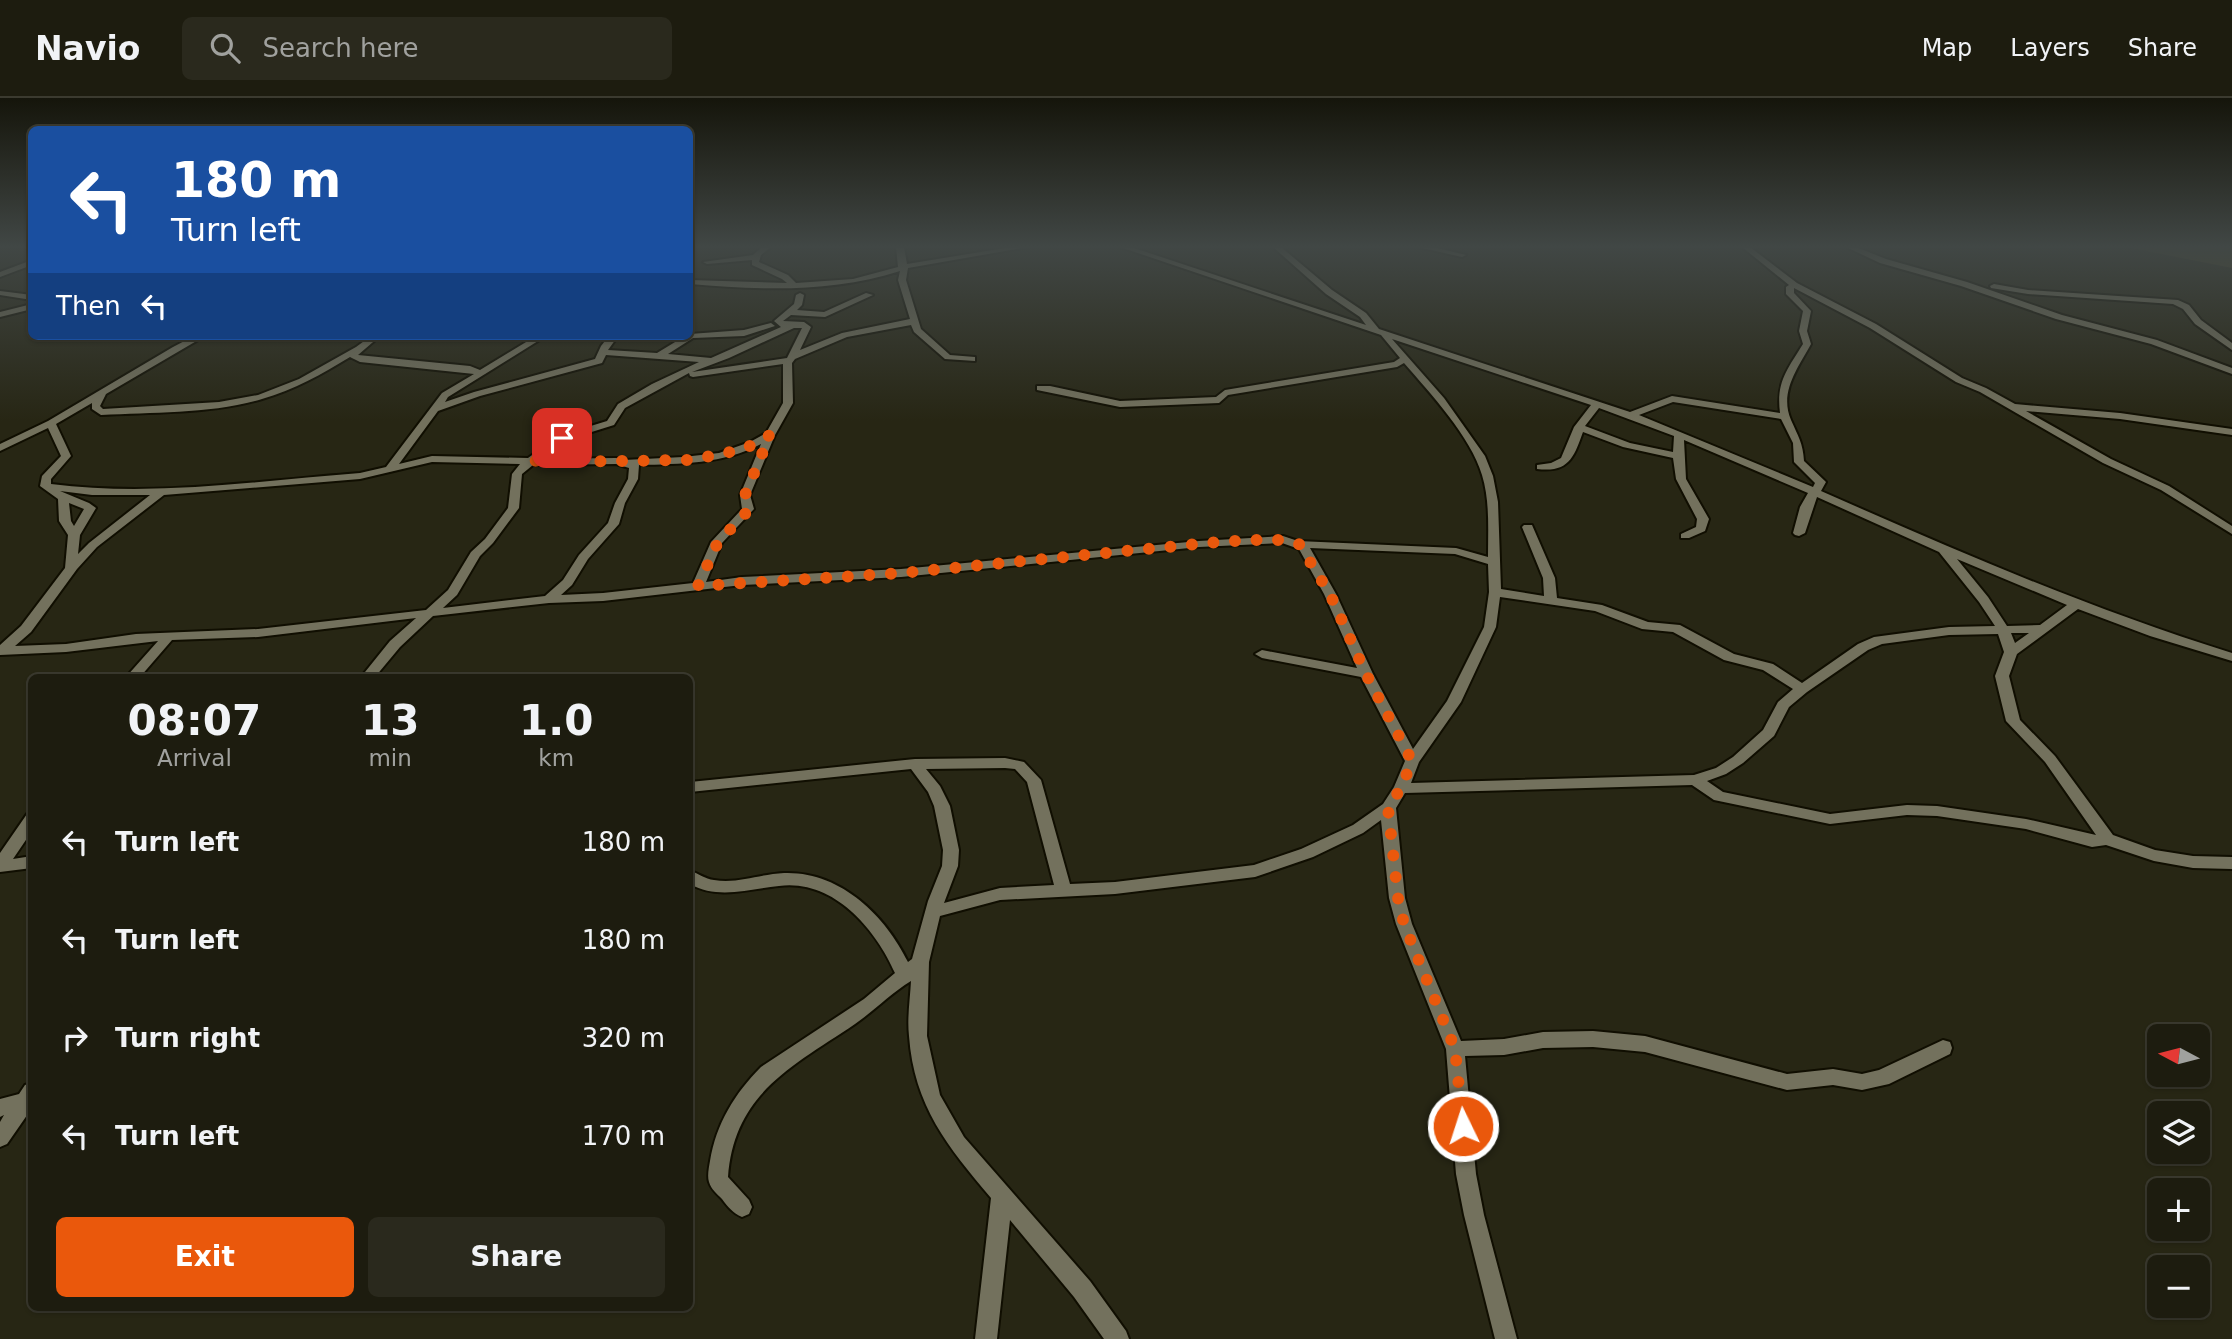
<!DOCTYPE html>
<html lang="en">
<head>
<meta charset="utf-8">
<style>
  :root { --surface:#1d1c0f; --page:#2a291d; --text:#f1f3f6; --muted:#a0a19e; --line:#3b3a2f; --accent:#ea580c }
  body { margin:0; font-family:"DejaVu Sans",sans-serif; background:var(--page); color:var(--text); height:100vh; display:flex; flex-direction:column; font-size:26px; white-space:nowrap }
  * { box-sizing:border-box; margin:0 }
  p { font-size:23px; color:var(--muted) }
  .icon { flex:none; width:38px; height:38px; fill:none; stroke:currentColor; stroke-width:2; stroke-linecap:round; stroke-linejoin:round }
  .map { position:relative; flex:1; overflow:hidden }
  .sheet { position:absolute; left:28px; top:576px; width:665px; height:637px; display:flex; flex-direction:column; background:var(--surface); border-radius:10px; box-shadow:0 2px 5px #0004,0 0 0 2px var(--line) }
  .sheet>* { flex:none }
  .top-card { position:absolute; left:28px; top:28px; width:665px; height:214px; border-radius:10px; box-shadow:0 2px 5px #0004,0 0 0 2px var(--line); background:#1a4fa0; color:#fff; overflow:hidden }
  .needle { width:46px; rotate:277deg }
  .tools { position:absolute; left:2147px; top:926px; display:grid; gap:14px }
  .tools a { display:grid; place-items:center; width:63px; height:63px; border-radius:10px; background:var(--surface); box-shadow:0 2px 5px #0004,0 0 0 2px var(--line); font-size:35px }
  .pin { position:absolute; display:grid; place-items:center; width:60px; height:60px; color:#fff; margin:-30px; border-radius:14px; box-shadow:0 4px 10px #0006 }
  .me { position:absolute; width:77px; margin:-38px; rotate:356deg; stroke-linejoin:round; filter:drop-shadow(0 0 5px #0008) }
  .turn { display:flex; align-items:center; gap:24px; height:147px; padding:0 28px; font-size:32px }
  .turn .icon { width:91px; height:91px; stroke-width:2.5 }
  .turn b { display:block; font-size:49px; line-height:60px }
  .then { display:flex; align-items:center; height:66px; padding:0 28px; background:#0003; gap:14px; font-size:26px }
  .eta { display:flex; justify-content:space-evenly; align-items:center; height:119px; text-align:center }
  .eta b { font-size:42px; font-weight:600; line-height:49px }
  .primary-button { display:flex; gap:14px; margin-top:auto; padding:14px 28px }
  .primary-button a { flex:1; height:80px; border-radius:10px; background:var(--accent); color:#fff; font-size:28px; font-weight:600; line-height:80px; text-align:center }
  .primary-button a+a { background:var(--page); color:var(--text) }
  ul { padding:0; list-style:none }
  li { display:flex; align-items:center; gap:21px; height:98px; padding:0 28px }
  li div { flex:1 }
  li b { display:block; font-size:26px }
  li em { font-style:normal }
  header { display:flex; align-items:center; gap:42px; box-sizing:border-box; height:98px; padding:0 35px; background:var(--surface); border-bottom:2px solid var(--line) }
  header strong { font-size:33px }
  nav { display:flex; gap:38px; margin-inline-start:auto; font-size:24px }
  .search { width:490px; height:63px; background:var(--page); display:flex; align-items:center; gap:18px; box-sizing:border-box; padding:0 24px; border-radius:10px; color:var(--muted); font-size:26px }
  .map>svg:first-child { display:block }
  .green { fill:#4b4620 }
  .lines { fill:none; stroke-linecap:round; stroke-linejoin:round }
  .minor-casing { stroke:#100e01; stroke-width:4 }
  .minor { fill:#73715d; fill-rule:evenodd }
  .route { stroke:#ea580c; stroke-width:12; stroke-dasharray:0 21.6 }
</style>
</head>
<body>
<header>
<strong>Navio</strong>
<div class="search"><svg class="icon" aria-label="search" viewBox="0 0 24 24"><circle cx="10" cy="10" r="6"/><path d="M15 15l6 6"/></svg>Search here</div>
<nav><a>Map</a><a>Layers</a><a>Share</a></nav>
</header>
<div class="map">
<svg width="2232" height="1241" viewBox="0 0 2232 1241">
  <rect width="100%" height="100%" fill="#272614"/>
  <path class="green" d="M2126 149H2232V170Z"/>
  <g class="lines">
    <g class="minor-casing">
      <path id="minor" d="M762 149H771L761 157 759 164 788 177 796 185 853 181 898 169 896 149H904L907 166 1011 149H1028L908 170 906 182 921 231 950 257 975 259V263L945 261 914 234 911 227 847 239 795 261 792 265 793 305 775 337 750 397 754 411 722 445 706 484 742 479 901 471 1199 443 1283 438 1298 443 1456 450 1488 459C1488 432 1490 403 1482 377 1471 339 1430 295 1404 265L1397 269 1228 297 1219 305 1120 309 1037 292V288H1050L1120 303 1216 299 1225 292 1394 264 1400 260 1381 237 1120 149H1131L1366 227 1360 219 1326 196 1273 149H1281L1332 192 1366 215 1379 231 1630 314 1672 298 1780 315C1776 284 1787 272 1803 246L1799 233 1803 213 1786 196V189L1789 187 1742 149H1750L1797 185 1876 226 1962 280 1986 290 2015 306 2120 315 2232 331V337L2120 321 2026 313 2111 361 2169 388 2232 428V436L2161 392 2103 365 1980 294 1956 284 1870 230 1794 190V195L1811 213 1807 233 1811 246C1798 270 1779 294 1791 322 1798 338 1803 345 1804 363L1826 384 1821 393C1957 453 2090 511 2232 555V563L2150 538 2078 511 2017 556 2009 578 2020 622 2055 658 2113 737 2155 752 2193 758 2232 759V771L2193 770 2154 763 2106 747 2092 749 2026 731 1937 718 1907 717 1830 726 1714 702 1692 687 1405 695 1396 710 1405 800 1412 826 1461 943 1504 941 1543 934 1593 933 1645 938 1787 976 1833 971 1862 976 1879 972 1943 942 1950 944 1952 950 1950 956 1889 986 1862 992 1833 987 1787 992 1645 954 1593 949 1543 950 1504 957 1465 958 1476 1076 1484 1117 1517 1241H1495L1464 1117 1456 1076 1446 951 1396 826 1389 800 1381 722 1363 735 1313 759 1255 779 1115 796 1000 802 940 818 929 864 927 938 940 997 964 1039 1090 1183 1126 1233 1129 1241H1104L1074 1199 1010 1122 997 1241H975L991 1100C948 1049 914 1008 909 938 907 920 910 901 911 883 891 895 874 913 855 926 793 968 734 995 728 1079L749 1102 752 1109 749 1116 742 1119C733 1115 728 1109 722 1101 717 1096 711 1091 709 1084 707 1078 709 1069 710 1063 716 1026 735 995 761 969L864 901 895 875C875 830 833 781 779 788 749 791 718 802 690 786V773C698 775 705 781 714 782 738 786 760 776 784 775 840 773 885 817 908 864L912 861 928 803 942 768 943 752 934 708 928 694 911 671 690 694V684L915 661 1005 660 1024 664 1041 682 1070 786 1115 784 1254 767 1301 751 1353 727 1383 706 1394 689 1405 663 1361 579 1262 560 1255 556 1262 552 1357 570 1324 496 1299 451 1282 445 1199 449 901 479 742 487 603 503 549 505 433 518 400 549 375 579H361L390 543 416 520 258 539 172 542 140 579H126L158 543 66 554 0 557V547L21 528 65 470 68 437 59 423 58 401 40 388 42 378 61 358 48 330 0 353V346L48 323 173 249 194 238H205L106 296 100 308 103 311 219 304 258 297 299 281 356 249 371 238H380L358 257 470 268 480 272 536 238H546L448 299 445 304 474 294 595 261 601 248 609 238H618L608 252 657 255 685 238H690V236L744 232 771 225 775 228 744 238 693 240 668 256 711 260 781 229 774 223 794 206 796 197 800 195 804 197 802 207 797 212 824 214 866 195 873 197 825 219 791 217 783 223 804 224 811 229 800 252 842 235 910 221 898 182 900 173C832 195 760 192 690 186V182L787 185 782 181 752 167V162L707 166 703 164 753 157ZM794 230H802L787 260 692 274 729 260ZM1392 241 1591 307 1574 329 1561 360 1551 365 1537 367V371C1569 375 1574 359 1583 334L1623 349 1673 360 1676 381 1697 421 1696 429 1681 436V440H1689L1705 433 1709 421 1686 381 1684 342 1808 395 1800 409 1793 435 1795 437 1799 438 1805 435 1817 399 1939 454 1979 504 1995 528 1949 529 1874 539 1858 546 1802 585 1773 566 1734 556 1680 527 1648 524 1602 507 1557 500 1555 480 1532 427H1524L1522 429 1543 480 1544 498 1501 491 1498 404 1493 378 1485 358 1444 300ZM606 257 699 264 652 286 618 306 607 323 558 338 528 360 432 358 399 366 438 313 480 298 602 265ZM350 259 360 264 474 276 442 295 386 369 360 375C257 383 153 399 51 386V381L71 358 56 326 92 305V311L101 317C154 314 211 316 262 301 294 292 322 276 350 259ZM783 266V305L766 335 750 344 719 355 683 359 624 362 616 360 541 361 566 342 614 327 625 310 689 275 690 278 693 279ZM1673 304 1781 321 1793 345 1794 364 1815 385 1813 389 1639 317ZM1599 310 1674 338 1673 354 1630 345 1585 328ZM761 346 740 397 742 411 711 444 693 485 603 495 561 497 572 487 588 461 619 426 625 405 638 381 639 367C680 366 724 366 761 346ZM432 364 520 366 512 376 508 410 485 441 471 454 448 492 426 512 258 531 136 536 66 546 15 548 31 534 77 471 97 449 164 397 360 381ZM616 366 629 370 628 381 615 405 608 425 579 457 563 482 545 498 443 510 457 497 480 458 493 445 519 410 522 376 533 367ZM60 393 92 397H150L89 445 78 456 80 437 96 410 89 405ZM69 405 84 411 74 428 71 423ZM1310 450 1455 456 1488 466 1489 494 1484 529 1447 603 1413 651 1373 576 1336 496ZM1957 461 2067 507 2040 527 2007 528 1988 499ZM1500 499 1595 513 1642 531 1673 534 1724 562 1763 572 1793 591 1778 604 1763 632 1733 659 1716 670 1694 677 1411 685 1419 664 1461 604 1496 529ZM2011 535H2029L2015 545ZM1998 536 2004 554 1995 578 2006 623 2045 664 2096 737 2026 721 1937 708 1907 707 1830 716 1723 694 1707 683 1726 676 1743 665 1774 638 1789 609 1807 594 1868 552 1882 546 1949 537ZM1005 670 1015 671 1027 684 1054 787 1000 790 944 805 958 768 959 752 950 708 940 688 926 671Z
        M1418 149H1433L1466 157 1462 159Z
        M1846 149H1856L1886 161 1967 184 2062 217 2157 242 2232 270V276L2151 246 2056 221 1961 188 1880 165Z
        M32 162V167L0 179V174Z
        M1994 186 2028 192 2178 202 2189 207 2201 222 2232 245V252L2195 226 2183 211 2173 206 2028 196 1991 190 1990 188Z
        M0 193 32 197V202L0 197Z
        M32 206V211L0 219V214Z
        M32 715V733L13 761 32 758V770L0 774V755L27 716Z
        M32 985V1010L7 1046 0 1049V1024L4 1017 0 1019V1001L19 996 25 987Z"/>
    </g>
    <use href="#minor" class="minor"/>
  </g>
  <linearGradient id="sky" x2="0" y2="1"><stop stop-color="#15150b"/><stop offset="0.46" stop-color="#414745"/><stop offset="1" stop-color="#414745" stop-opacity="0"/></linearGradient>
  <rect width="2232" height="323" fill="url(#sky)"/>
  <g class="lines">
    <path class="route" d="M562 340 547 354 531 362 545 364 692 362 744 351 770 337 745 397 748 411 746 415 718 444 698 488 901 475 1218 444 1273 441 1299 446 1330 496 1366 576 1412 663 1401 690 1388 710 1398 800 1404 826 1455 951 1463 1028"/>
  </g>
</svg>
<div class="tools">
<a><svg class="needle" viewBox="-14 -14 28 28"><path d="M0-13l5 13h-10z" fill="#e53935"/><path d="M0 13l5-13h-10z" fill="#a0a19e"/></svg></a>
<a><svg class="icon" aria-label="layers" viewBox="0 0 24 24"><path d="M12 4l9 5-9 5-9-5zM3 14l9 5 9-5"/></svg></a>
<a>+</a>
<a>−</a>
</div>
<div class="pin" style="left:562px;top:340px;background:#d93025"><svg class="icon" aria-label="arrive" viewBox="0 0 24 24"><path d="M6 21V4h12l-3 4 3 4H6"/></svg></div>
<svg class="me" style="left:1463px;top:1028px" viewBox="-20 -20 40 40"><circle r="17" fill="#ea580c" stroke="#fff" stroke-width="3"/><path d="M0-11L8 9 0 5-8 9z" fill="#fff"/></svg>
<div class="top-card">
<div class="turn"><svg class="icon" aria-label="left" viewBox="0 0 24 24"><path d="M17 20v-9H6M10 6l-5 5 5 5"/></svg><div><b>180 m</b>Turn left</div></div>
<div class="then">Then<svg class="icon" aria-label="left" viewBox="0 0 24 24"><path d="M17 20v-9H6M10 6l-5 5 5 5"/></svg></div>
</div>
<section class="sheet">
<div class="eta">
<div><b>08:07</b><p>Arrival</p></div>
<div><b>13</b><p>min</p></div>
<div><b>1.0</b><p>km</p></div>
</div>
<ul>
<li><svg class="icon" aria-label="left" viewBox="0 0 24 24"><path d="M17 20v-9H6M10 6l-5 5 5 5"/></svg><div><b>Turn left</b></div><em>180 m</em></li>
<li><svg class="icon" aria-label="left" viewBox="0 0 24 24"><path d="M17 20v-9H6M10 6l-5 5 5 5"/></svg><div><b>Turn left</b></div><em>180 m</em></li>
<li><svg class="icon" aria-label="right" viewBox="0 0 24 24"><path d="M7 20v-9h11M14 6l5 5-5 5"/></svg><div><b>Turn right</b></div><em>320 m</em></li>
<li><svg class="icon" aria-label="left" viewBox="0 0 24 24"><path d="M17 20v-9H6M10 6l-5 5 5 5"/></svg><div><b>Turn left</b></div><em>170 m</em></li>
</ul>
<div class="primary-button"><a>Exit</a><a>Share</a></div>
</section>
</div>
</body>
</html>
